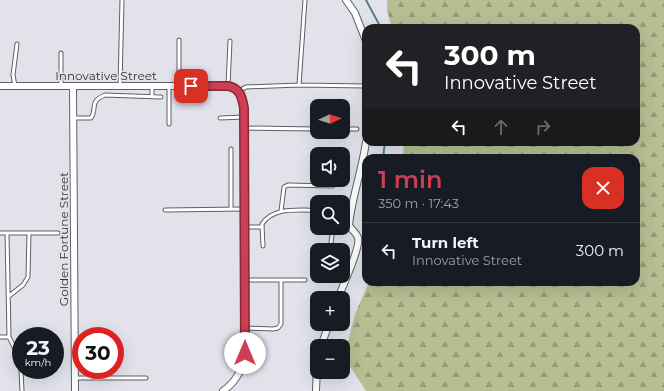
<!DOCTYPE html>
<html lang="en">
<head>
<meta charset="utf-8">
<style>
  :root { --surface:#171b24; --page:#20242c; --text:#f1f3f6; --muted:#9ea1a6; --line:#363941; --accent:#cd3d54 }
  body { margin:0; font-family:Montserrat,sans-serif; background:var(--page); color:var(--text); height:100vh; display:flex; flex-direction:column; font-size:15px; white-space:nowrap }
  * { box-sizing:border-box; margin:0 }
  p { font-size:13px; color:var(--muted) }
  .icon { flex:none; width:22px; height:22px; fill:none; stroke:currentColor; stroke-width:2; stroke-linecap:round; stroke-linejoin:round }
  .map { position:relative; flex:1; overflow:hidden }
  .sheet { position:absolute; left:362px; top:154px; width:278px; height:132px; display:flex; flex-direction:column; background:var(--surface); border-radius:12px; box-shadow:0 4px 16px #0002 }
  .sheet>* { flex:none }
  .guide { position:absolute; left:362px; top:24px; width:278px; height:122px; border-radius:12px; box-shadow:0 4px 16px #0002; background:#202124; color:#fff; overflow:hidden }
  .needle { width:26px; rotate:87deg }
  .buttons { position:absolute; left:310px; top:99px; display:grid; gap:8px }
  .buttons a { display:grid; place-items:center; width:40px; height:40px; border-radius:8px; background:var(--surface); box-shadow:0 4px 16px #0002; font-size:20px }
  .speed { position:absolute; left:12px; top:327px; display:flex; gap:8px; font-size:20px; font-weight:700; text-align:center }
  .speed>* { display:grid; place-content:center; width:52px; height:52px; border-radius:50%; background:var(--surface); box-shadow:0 4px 16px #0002; line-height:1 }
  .speed small { font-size:10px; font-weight:400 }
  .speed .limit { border:6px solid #d22; background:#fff; color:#111 }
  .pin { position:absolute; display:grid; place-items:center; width:34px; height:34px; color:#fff; margin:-17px; border-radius:8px; box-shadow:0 2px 6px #0006 }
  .me { position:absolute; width:44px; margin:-22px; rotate:0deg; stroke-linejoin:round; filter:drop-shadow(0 0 3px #0008) }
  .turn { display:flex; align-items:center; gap:14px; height:84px; padding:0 16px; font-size:18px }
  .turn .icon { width:52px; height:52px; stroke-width:2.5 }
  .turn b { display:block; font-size:28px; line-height:34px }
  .lanes { display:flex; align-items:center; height:38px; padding:0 16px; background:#0003; justify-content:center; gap:20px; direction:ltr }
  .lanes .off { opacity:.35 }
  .round { display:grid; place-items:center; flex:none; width:42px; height:42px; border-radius:12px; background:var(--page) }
  .overview { display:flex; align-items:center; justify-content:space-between; height:68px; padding:0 16px }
  h1 { font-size:24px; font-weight:600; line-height:30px; color:var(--accent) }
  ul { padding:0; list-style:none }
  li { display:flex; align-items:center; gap:12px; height:56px; padding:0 16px; border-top:1px solid var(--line) }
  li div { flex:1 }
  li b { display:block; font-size:15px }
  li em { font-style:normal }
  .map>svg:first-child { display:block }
  .forest { fill:url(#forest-firs) }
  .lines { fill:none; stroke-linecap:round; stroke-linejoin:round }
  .stream { stroke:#528090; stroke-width:2 }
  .service-casing { stroke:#5f5f67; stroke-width:5 }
  .minor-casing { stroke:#5f5f67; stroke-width:8 }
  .service { stroke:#fff; stroke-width:3 }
  .minor { stroke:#fff; stroke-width:6 }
  .route-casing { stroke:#852837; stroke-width:10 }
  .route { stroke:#cd3d54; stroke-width:7 }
  .labels { text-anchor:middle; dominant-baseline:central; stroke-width:3; stroke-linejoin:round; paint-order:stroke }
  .street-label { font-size:12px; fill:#333336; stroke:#e2e2eb }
</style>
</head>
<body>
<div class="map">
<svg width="664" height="391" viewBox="0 0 664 391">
  <defs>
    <pattern id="forest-firs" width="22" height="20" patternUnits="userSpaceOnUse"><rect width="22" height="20" fill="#b6be92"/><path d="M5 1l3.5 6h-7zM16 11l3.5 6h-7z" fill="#959b78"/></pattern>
  </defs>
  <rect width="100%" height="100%" fill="#e2e2eb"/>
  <path class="forest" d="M387 0H664V391H366L344 357 355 314 369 282H636V158H403L404 142H636V28H392L387 11Z"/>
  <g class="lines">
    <path class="stream" d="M366 0 381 28
      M383 158 385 142"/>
    <g class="service-casing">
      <path id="service" d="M299 85 305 0
        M15 86 13 75 17 44
        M61 86V53
        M120 86 122 0
        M152 86V97
        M179 86V40
        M228 86 230 41
        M239 91 246 87 299 85 366 86
        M73 118H91C98 108 88 102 105 95L161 97
        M220 118 244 117
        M169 124V86
        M245 128 317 129
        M343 129H357
        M231 149V209
        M165 210 245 209
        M281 211 284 187 288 185 333 186
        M245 227H262
        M0 233H58
        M7 233 9 337 18 355 21 365
        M263 246 262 224C274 206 298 211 317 210
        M330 250 333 228
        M245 280H305
        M9 296 23 285 28 277 29 233
        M245 328 273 329 278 328 281 324V280
        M0 337H9
        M21 370 22 391
        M75 378H146"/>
    </g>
    <g class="minor-casing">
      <path id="minor" d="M346 0 355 13 366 41
        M0 86H228C240 88 242 97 244 108L245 353C243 368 236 382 223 391
        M73 86 75 391
        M338 298C342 288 361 246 358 238 357 233 351 230 349 225 352 197 362 170 366 142
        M321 346 329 324
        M316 391 317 366"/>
    </g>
    <use href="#service" class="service"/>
    <use href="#minor" class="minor"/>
  </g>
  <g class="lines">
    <g class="route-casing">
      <path id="route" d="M191 86H228C240 88 242 97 244 108L245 353"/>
    </g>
    <use href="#route" class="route"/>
  </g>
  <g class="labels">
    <g class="street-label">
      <text x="106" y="75">Innovative Street</text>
      <text transform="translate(63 239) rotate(-90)">Golden Fortune Street</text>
    </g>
  </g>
</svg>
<div class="buttons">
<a><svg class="needle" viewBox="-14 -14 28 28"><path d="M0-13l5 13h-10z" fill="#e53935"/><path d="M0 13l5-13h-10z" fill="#9ea1a6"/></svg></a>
<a><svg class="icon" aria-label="sound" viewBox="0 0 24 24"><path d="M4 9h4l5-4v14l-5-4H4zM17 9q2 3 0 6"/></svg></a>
<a><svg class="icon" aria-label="search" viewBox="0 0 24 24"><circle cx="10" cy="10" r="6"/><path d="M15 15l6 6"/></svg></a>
<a><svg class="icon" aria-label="layers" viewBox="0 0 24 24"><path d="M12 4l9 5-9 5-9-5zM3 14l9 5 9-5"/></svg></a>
<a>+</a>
<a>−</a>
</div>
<div class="speed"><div>23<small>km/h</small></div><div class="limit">30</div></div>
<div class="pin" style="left:191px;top:86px;background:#d93025"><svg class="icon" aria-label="arrive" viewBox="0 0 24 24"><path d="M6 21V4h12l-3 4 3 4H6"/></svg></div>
<svg class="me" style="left:245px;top:353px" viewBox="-20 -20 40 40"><circle r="19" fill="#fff"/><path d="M0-13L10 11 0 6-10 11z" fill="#cd3d54"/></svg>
<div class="guide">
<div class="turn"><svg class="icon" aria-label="left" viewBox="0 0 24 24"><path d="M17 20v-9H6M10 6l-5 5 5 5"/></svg><div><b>300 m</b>Innovative Street</div></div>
<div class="lanes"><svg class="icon" aria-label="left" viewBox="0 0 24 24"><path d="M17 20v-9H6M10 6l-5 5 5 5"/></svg><svg class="icon off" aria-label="ahead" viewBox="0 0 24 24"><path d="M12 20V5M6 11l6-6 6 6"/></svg><svg class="icon off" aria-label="right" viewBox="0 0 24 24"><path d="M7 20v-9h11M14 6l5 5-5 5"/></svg></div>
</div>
<section class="sheet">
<div class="overview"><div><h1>1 min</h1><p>350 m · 17:43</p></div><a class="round" style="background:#d93025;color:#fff"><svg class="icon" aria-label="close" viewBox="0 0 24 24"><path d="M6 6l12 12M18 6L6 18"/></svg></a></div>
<ul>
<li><svg class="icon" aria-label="left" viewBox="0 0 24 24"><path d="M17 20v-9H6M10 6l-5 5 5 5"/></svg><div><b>Turn left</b><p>Innovative Street</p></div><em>300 m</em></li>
</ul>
</section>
</div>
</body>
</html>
